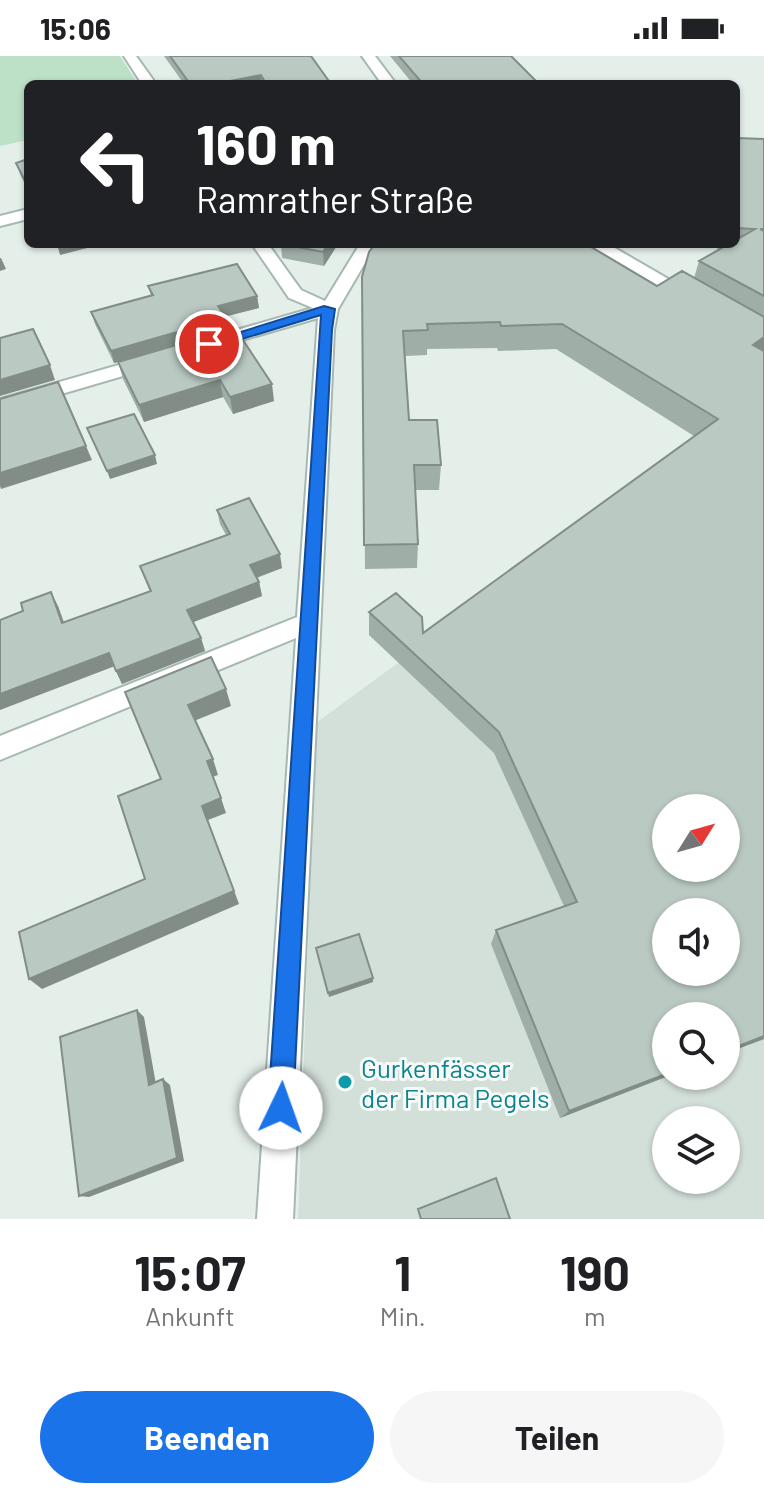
<!DOCTYPE html>
<html lang="de">
<head>
<meta charset="utf-8">
<style>
  :root { --surface:#fff; --page:#f6f6f6; --text:#202124; --muted:#757577; --accent:#1a73e8 }
  body { margin:0; font-family:Barlow,sans-serif; background:var(--page); color:var(--text); height:100vh; display:flex; flex-direction:column; font-size:30px; white-space:nowrap }
  * { box-sizing:border-box; margin:0 }
  p { font-size:26px; color:var(--muted) }
  .icon { flex:none; width:44px; height:44px; fill:none; stroke:currentColor; stroke-width:2; stroke-linecap:round; stroke-linejoin:round }
  .map { position:relative; height:1163px; overflow:hidden }
  .panel { display:flex; flex-direction:column; background:var(--surface); flex:1 }
  .panel>* { flex:none }
  .guide { position:absolute; left:24px; top:24px; width:716px; height:168px; border-radius:12px; box-shadow:0 2px 6px #0004; background:#202124; color:#fff; overflow:hidden }
  .needle { width:52px; rotate:53deg }
  .tools { position:absolute; left:652px; top:738px; display:grid; gap:16px }
  .tools a { display:grid; place-items:center; width:88px; height:88px; border-radius:50%; background:var(--surface); box-shadow:0 2px 6px #0004; font-size:40px }
  .pin { position:absolute; display:grid; place-items:center; width:68px; height:68px; color:#fff; margin:-34px; border:4px solid #fff; border-radius:50%; box-shadow:0 2px 8px #0007 }
  .me { position:absolute; width:88px; margin:-44px; rotate:3deg; stroke-linejoin:round; filter:drop-shadow(0 0 6px #0008) }
  .turn { display:flex; align-items:center; gap:28px; height:168px; padding:0 40px; font-size:36px }
  .turn .icon { width:104px; height:104px; stroke-width:2.5 }
  .turn b { display:block; font-size:56px; line-height:68px }
  .eta { display:flex; justify-content:space-evenly; align-items:center; height:136px; text-align:center }
  .eta b { font-size:48px; font-weight:700; line-height:56px }
  .cta { display:flex; gap:16px; margin-top:auto; padding:16px 40px }
  .cta a { flex:1; height:92px; border-radius:48px; background:var(--accent); color:#fff; font-size:32px; font-weight:700; line-height:92px; text-align:center }
  .cta a+a { background:var(--page); color:var(--text) }
  .status { display:flex; justify-content:space-between; align-items:center; height:56px; padding:0 40px; background:var(--surface); direction:ltr }
  .status svg { height:22px; fill:currentColor }
  .map>svg:first-child { display:block }
  .built { fill:#d3dfd9; fill-rule:evenodd }
  .green { fill:#bde1c7 }
  .lines { fill:none; stroke-linecap:round; stroke-linejoin:round }
  .minor-casing { stroke:#a7b8b2; stroke-width:4 }
  .minor { fill:#fff; fill-rule:evenodd }
  .wall { fill:#a0aea8 }
  .shaded-wall { fill:#828d88 }
  .building { fill:#bacac3; stroke:#828d88; stroke-width:2; fill-rule:evenodd }
  .route { fill:#1a73e8; stroke:#114b97; stroke-width:2 }
  .culture-dot { fill:#0f9aa8; stroke:#f6fbf8; stroke-width:3 }
  .labels { text-anchor:middle; dominant-baseline:central; stroke-width:6; stroke-linejoin:round; paint-order:stroke }
  .near-culture-label { font-size:26px; fill:#0d838f; stroke:#f6fbf8; text-anchor:start }
</style>
</head>
<body>
<div class="status"><b>15:06</b><svg viewBox="0 0 49 12"><path d="M0 12V9h3v3zM5 12V6h3v6zM10 12V3h3v9zM15 12V0h3v12zM26 1h20v11H26zM47 4h2v5h-2z"/></svg></div>
<div class="map">
<svg width="764" height="1163" viewBox="0 0 764 1163">
  <rect width="100%" height="100%" fill="#e5efea"/>
  <path class="built" d="M764 339V1163H298L316 667ZM666 752H726V812H666ZM666 856H726V916H666ZM666 960H726V1020H666ZM666 1064H726V1124H666Z"/>
  <path class="green" d="M0 0H120L138 28H28V84L0 90Z"/>
  <g class="lines">
    <g class="minor-casing">
      <path id="minor" d="M124 0H136L156 28H142Z
        M362 0H375L396 28H382Z
        M28 153V163L0 170V160Z
        M252 188H268L301 234 325 245 360 188H376L338 253 334 274 293 1163H257L296 582 0 704V680L297 561 318 262 208 294 199 288 202 284 313 252 289 242Z
        M588 188H608L701 242 698 246H686Z
        M150 300 157 302 159 306 157 310 0 356V343Z"/>
    </g>
    <use href="#minor" class="minor"/>
  </g>
  <path class="wall" d="M164 0H311L331 28H184Z
    M390 0H511L539 28H413Z
    M736 82 764 83V983L560 1062 491 888 496 874 564 850 494 697 369 579V556L423 577 694 380 556 293 498 295 497 292 427 293V299L405 300 409 364 441 409 439 434H415L418 488 417 512 365 513 362 221 657 230 694 222 699 205 719 194 713 188H736Z
    M28 103V135L20 118 16 107Z
    M281 188H338L324 210 282 202Z
    M148 230 257 240 259 252 225 260 228 274 114 307 95 268 91 256 151 240Z
    M235 272 274 345 233 358 223 341 144 366 123 323 118 306Z
    M217 454 282 512 257 522 259 526 262 540 193 566 201 582 205 595 122 628 114 611 23 555 58 550 64 567 150 536 140 510 226 479 220 468Z"/>
  <path class="shaded-wall" d="M261 19 262 28H215Z
    M57 188H103L60 199Z
    M328 188H338L324 210 323 196Z
    M0 202H1L6 213 0 215Z
    M257 240 259 252 220 262 218 250Z
    M226 262 228 274 114 307 111 295Z
    M764 281V299L753 289Z
    M50 309 55 324 0 340V324Z
    M220 324 223 341 144 366 139 349Z
    M272 328 274 345 233 358 230 341Z
    M86 390 92 404 1 433 0 430V417Z
    M155 399 157 408 110 423 107 415Z
    M280 498 282 512 252 523 250 509Z
    M259 526 262 540 191 567 187 554Z
    M51 536 58 550 69 581 62 567Z
    M201 582 205 595 122 628 116 615Z
    M109 597 115 610 0 654V638Z
    M226 633 231 650 194 665 188 649Z
    M213 703 218 719 212 721 207 705Z
    M221 742 226 757 208 764 239 848 42 933 29 923 234 835 202 750Z
    M373 922V926L329 941 328 937Z
    M137 954 144 961 157 1034 149 1029Z
    M764 980V983L726 997V995Z
    M666 1018V1020H668L560 1062 569 1055Z
    M163 1023 170 1029 184 1105 89 1141 79 1140Z"/>
  <path class="building" d="M170 0H311L331 28H266L261 19 215 28H190Z
    M399 0H511L539 28H423Z
    M736 82 764 83V173H760L764 175V240L699 205 729 188H736V184L755 173 736 172Z
    M28 103V131L16 107Z
    M281 188H328L323 196Z
    M375 188H586L657 230 682 215 764 261V281L753 289 764 295V980L726 995V960H666V1018L569 1055 496 874 577 846 499 676 369 556 396 537 422 561 423 577 718 363 562 268 501 270 500 266 427 268 428 274 403 275 409 364H437L441 409H414L418 488 364 489 362 221 369 196ZM666 752H726V812H666ZM666 856H726V916H666Z
    M237 208 257 240 218 250 226 262 111 295 91 256 153 239 148 230Z
    M235 272 272 328 230 341 220 324 139 349 118 306Z
    M33 273 50 309 0 324V282Z
    M58 326 86 390 0 417V343Z
    M134 358 155 399 107 415 87 372Z
    M249 442 280 498 250 509 259 526 187 554 201 582 116 615 109 597 0 638V564L23 555 21 547 51 536 62 567 151 535 140 510 230 478 217 454Z
    M211 601 226 633 188 649 213 703 207 705 221 742 202 750 234 835 29 923 19 876 145 823 118 740 161 723 125 636Z
    M359 878 373 922 328 937 316 892Z
    M137 954 149 1029 163 1023 177 1102 79 1140 60 981Z
    M496 1122 510 1163H421L418 1153Z"/>
  <path class="route" d="M324 250 335 253 332 274 293 1052 290 1061 281 1065 272 1061 268 1052 321 259 209 293 202 288Z"/>
  <circle class="culture-dot" cx="345" cy="1026" r="8"/>
  <g class="labels">
    <g class="near-culture-label">
      <text x="361" y="1011">Gurkenfässer<tspan x="361" dy="30">der Firma Pegels</tspan></text>
    </g>
  </g>
</svg>
<div class="tools">
<a><svg class="needle" viewBox="-14 -14 28 28"><path d="M0-13l5 13h-10z" fill="#e53935"/><path d="M0 13l5-13h-10z" fill="#757577"/></svg></a>
<a><svg class="icon" aria-label="sound" viewBox="0 0 24 24"><path d="M4 9h4l5-4v14l-5-4H4zM17 9q2 3 0 6"/></svg></a>
<a><svg class="icon" aria-label="search" viewBox="0 0 24 24"><circle cx="10" cy="10" r="6"/><path d="M15 15l6 6"/></svg></a>
<a><svg class="icon" aria-label="layers" viewBox="0 0 24 24"><path d="M12 4l9 5-9 5-9-5zM3 14l9 5 9-5"/></svg></a>
</div>
<div class="pin" style="left:209px;top:288px;background:#d93025"><svg class="icon" aria-label="arrive" viewBox="0 0 24 24"><path d="M6 21V4h12l-3 4 3 4H6"/></svg></div>
<svg class="me" style="left:281px;top:1052px" viewBox="-20 -20 40 40"><circle r="19" fill="#fff"/><path d="M0-13L10 11 0 6-10 11z" fill="#1a73e8"/></svg>
<div class="guide">
<div class="turn"><svg class="icon" aria-label="left" viewBox="0 0 24 24"><path d="M17 20v-9H6M10 6l-5 5 5 5"/></svg><div><b>160 m</b>Ramrather Straße</div></div>
</div>
</div>
<section class="panel">
<div class="eta">
<div><b>15:07</b><p>Ankunft</p></div>
<div><b>1</b><p>Min.</p></div>
<div><b>190</b><p>m</p></div>
</div>
<div class="cta"><a>Beenden</a><a>Teilen</a></div>
</section>
</body>
</html>
